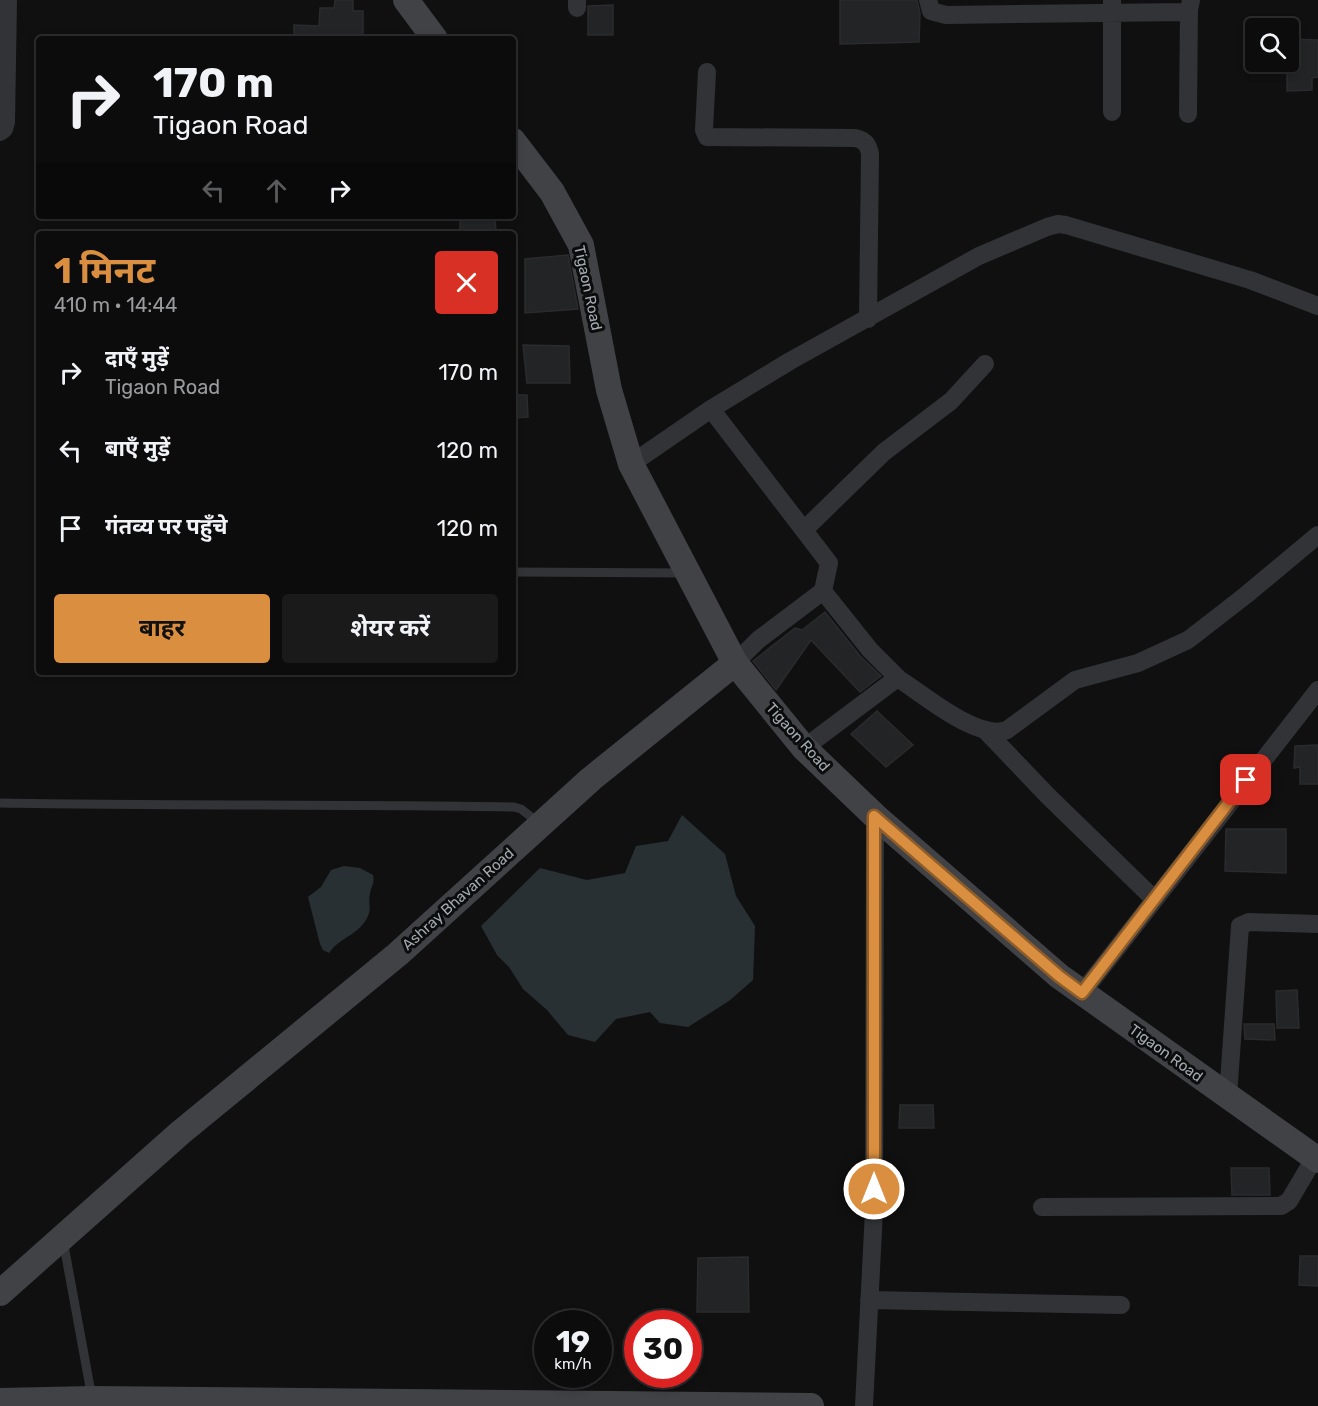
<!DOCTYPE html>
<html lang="hi">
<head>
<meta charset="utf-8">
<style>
  :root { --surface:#0c0c0d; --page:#1a1a1b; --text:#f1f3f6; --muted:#9a9b9d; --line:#2c2c2e; --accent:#da8f40 }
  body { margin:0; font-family:Rubik,"Noto Sans Devanagari",sans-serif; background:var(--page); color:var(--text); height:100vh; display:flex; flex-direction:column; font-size:22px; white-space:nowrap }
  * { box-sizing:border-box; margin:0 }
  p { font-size:20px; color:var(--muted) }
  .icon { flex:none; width:33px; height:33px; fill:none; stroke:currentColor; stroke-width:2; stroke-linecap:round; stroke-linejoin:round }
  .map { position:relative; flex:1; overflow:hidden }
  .sheet { position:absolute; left:36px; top:231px; width:480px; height:444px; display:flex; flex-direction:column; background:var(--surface); border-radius:6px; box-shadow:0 3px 9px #0003,0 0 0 2px var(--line) }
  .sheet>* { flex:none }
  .top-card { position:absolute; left:36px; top:36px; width:480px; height:183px; border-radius:6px; box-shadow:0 3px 9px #0003,0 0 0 2px var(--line); background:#0c0c0d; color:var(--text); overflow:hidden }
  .controls { position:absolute; left:1245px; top:18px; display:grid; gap:12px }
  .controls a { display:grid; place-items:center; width:54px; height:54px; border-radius:6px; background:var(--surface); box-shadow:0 3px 9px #0003,0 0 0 2px var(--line); font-size:30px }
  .speed { position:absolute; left:534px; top:1310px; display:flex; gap:12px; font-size:30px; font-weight:700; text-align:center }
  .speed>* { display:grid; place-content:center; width:78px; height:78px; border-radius:50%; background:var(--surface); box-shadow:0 3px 9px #0003,0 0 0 2px var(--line); line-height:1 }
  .speed small { font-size:15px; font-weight:400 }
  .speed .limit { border:9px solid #d22; background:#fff; color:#111 }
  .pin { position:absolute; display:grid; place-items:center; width:51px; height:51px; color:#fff; margin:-26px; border-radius:12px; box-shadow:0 3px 9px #0006 }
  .me { position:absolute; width:66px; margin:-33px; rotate:0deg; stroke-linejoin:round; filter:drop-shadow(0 0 4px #0008) }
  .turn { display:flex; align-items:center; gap:21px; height:126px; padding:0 18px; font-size:27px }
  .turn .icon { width:78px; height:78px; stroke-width:2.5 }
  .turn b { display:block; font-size:42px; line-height:51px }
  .lanes { display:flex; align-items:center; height:57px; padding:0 18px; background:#0003; justify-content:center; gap:30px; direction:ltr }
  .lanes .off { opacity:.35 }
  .round { display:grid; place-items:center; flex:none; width:63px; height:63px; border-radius:6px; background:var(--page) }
  .overview { display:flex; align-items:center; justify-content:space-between; height:102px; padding:0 18px }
  h1 { font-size:36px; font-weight:700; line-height:45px; color:var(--accent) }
  .button { display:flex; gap:12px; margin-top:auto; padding:12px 18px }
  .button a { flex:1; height:69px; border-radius:6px; background:var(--accent); color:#111; font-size:24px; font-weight:700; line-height:69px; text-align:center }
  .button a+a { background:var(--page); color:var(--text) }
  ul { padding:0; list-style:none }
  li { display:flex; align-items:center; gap:18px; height:78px; padding:0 18px }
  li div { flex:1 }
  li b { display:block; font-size:22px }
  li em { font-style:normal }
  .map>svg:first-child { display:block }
  .water { fill:#283033 }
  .building { fill:#232425; stroke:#2b2b2d; stroke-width:1.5 }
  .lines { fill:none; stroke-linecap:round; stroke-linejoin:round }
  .lane { stroke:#323336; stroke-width:9 }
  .street { stroke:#323336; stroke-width:18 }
  .secondary { stroke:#404246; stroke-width:26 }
  .route-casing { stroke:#8e5d2a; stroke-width:15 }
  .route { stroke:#da8f40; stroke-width:10 }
  .labels { text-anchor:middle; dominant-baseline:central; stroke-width:6; stroke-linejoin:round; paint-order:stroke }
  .street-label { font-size:15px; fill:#a3a9b0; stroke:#0b0c0c }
</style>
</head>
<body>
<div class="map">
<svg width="1318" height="1406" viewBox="0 0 1318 1406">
  <rect width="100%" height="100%" fill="#101011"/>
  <path class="water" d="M682 815 725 854 736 896 755 926 753 980 729 1001 688 1027 660 1023 650 1012 616 1019 595 1042 568 1035 547 1010 523 989 509 967 497 955 481 926 540 868 587 880 625 873 636 846 668 841Z
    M344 866 360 868 373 875C375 884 371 886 370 894 368 900 371 907 369 913 363 934 339 937 329 953L323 950 320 944 308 897 321 887 331 870Z"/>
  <path class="building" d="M335 0H353V11H363V39H294V25L319 26 320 8H334Z
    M840 0H917L920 13 919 42 840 44Z
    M613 5V35H588V6Z
    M1288 39 1318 40V77L1312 78V90L1287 91V73L1255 71V62H1288Z
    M460 216H495L496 234H460Z
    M568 255 578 309 525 313V259Z
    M523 345 569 346 570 383H527Z
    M514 395H527L528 417 513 418Z
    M825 612 861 657 881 676 860 692 811 640 776 690 753 661 795 628 802 630Z
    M877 711 913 745 886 767 851 734Z
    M1318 745V784H1300V767L1294 768 1295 746Z
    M1226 829H1286V873L1225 871Z
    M1297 990 1299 1028H1277L1276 991Z
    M1244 1024H1274L1275 1040 1245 1039Z
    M900 1105H933L934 1128H899Z
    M1231 1168H1269L1270 1195H1232Z
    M1300 1256H1318V1286L1299 1285Z
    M748 1257 749 1312H697L698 1258Z"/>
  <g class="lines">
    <path class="lane" d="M513 572 686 573
      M0 803C171 806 343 804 514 807L521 809 539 823
      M63 1240 92 1398"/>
    <path class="street" d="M928 0 931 11 946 15 1185 12 1189 10 1191 0
      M1112 0V112
      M577 8V0
      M707 72 704 130 707 137 855 138C865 140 868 144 870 154L868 319
      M1188 114 1189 10
      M0 132 4 129 6 122 8 0
      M711 409 829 563 823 591 758 640 735 663
      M631 464 711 409 790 361 979 256 1047 227 1058 224 1066 225 1250 280 1318 306
      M804 530 884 452 951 401 985 364
      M823 591 870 650 899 679
      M986 731 1048 796 1154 899
      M804 748 896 679 902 681C925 696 979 741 1007 730L1075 680 1138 663 1188 640 1246 595 1318 535
      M1082 993 1318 690
      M1228 1096 1240 926 1249 922 1318 924
      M1042 1207 1281 1206 1289 1201 1315 1157
      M869 1300 1121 1305
      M864 1406 874 1211 875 816"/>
    <path class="secondary" d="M406 0 435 39
      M513 141 552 192 581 245 609 390 631 464 735 663 804 748 875 816 1059 976 1318 1160
      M0 1293 180 1133 398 954 591 779 735 663
      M0 1401 92 1399 811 1406"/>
  </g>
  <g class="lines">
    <g class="route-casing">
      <path id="route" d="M874 1189V816L1059 976 1082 993 1246 780"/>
    </g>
    <use href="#route" class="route"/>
  </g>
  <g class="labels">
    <g class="street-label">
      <text transform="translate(588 288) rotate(78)">Tigaon Road</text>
      <text transform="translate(798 737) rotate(48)">Tigaon Road</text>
      <text transform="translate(458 899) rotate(-42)">Ashray Bhavan Road</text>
      <text transform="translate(1166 1053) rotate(36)">Tigaon Road</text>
    </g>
  </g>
</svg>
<div class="controls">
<a><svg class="icon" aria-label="search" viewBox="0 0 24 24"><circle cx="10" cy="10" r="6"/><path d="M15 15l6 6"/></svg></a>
</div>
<div class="speed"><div>19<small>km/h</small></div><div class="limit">30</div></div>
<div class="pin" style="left:1246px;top:780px;background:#d93025"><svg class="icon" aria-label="arrive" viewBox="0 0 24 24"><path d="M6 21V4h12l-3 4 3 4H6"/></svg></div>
<svg class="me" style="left:874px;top:1189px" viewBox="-20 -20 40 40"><circle r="17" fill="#da8f40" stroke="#fff" stroke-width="3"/><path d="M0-11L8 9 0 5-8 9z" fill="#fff"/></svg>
<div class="top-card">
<div class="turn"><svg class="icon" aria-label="right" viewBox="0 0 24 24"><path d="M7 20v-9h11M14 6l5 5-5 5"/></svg><div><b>170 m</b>Tigaon Road</div></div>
<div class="lanes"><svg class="icon off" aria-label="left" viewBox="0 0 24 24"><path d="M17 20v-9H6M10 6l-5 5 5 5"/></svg><svg class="icon off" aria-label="ahead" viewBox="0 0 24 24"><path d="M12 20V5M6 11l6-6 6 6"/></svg><svg class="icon" aria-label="right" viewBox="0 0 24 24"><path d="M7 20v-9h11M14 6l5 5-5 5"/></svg></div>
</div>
<section class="sheet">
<div class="overview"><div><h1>1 मिनट</h1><p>410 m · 14:44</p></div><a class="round" style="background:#d93025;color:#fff"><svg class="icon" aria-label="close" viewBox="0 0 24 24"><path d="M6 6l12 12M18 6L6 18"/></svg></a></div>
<ul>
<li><svg class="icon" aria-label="right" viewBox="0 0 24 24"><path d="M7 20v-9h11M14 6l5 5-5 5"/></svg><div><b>दाएँ मुड़ें</b><p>Tigaon Road</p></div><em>170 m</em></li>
<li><svg class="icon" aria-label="left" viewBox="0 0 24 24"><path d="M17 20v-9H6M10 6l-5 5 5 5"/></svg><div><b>बाएँ मुड़ें</b></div><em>120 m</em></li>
<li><svg class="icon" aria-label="arrive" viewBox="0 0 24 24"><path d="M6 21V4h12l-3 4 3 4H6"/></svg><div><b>गंतव्य पर पहुँचे</b></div><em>120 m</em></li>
</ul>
<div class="button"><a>बाहर</a><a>शेयर करें</a></div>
</section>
</div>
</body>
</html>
